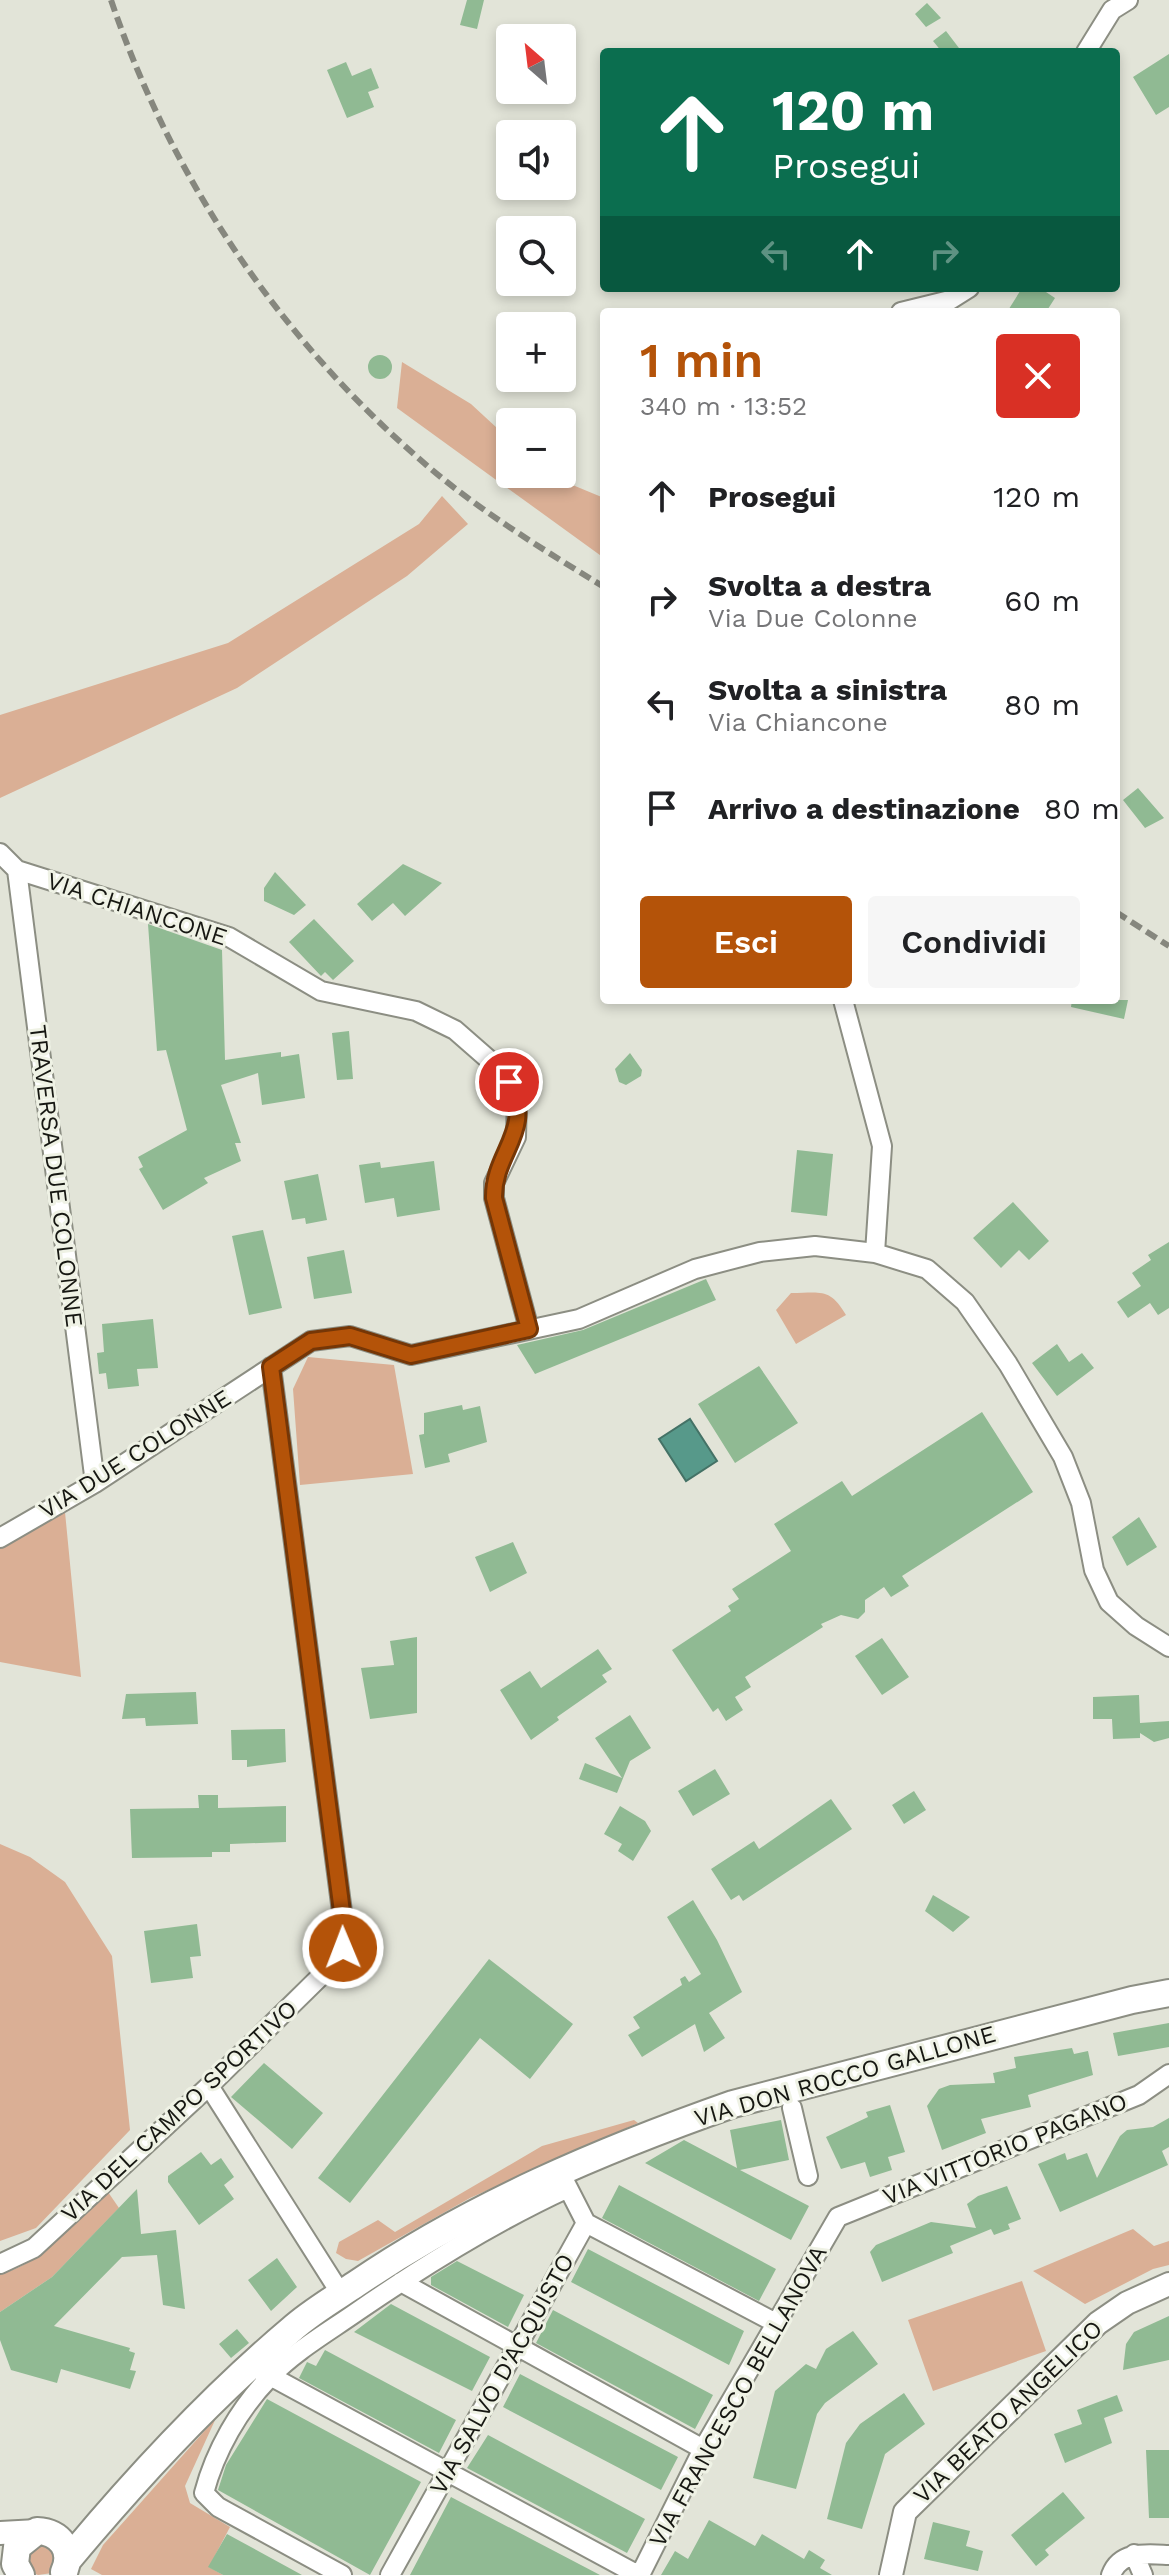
<!DOCTYPE html>
<html lang="it">
<head>
<meta charset="utf-8">
<style>
  :root { --surface:#fff; --page:#f6f6f6; --text:#202124; --muted:#757577; --accent:#b45309 }
  body { margin:0; font-family:"Work Sans",sans-serif; background:var(--page); color:var(--text); height:100vh; display:flex; flex-direction:column; font-size:30px; white-space:nowrap }
  * { box-sizing:border-box; margin:0 }
  p { font-size:26px; color:var(--muted) }
  .icon { flex:none; width:44px; height:44px; fill:none; stroke:currentColor; stroke-width:2; stroke-linecap:round; stroke-linejoin:round }
  .map { position:relative; flex:1; overflow:hidden }
  .sheet { position:absolute; left:600px; top:308px; width:520px; height:696px; display:flex; flex-direction:column; background:var(--surface); border-radius:8px; box-shadow:0 4px 12px #0003 }
  .sheet>* { flex:none }
  .hud { position:absolute; left:600px; top:48px; width:520px; height:244px; border-radius:8px; box-shadow:0 4px 12px #0003; background:#0b6e4f; color:#fff; overflow:hidden }
  .needle { width:52px; rotate:332deg }
  .tools { position:absolute; left:496px; top:24px; display:grid; gap:16px }
  .tools a { display:grid; place-items:center; width:80px; height:80px; border-radius:8px; background:var(--surface); box-shadow:0 4px 12px #0003; font-size:40px }
  .pin { position:absolute; display:grid; place-items:center; width:68px; height:68px; color:#fff; margin:-34px; border:4px solid #fff; border-radius:50%; box-shadow:0 2px 8px #0007 }
  .me { position:absolute; width:88px; margin:-44px; rotate:359deg; stroke-linejoin:round; filter:drop-shadow(0 0 6px #0008) }
  .turn { display:flex; align-items:center; gap:28px; height:168px; padding:0 40px; font-size:36px }
  .turn .icon { width:104px; height:104px; stroke-width:2.5 }
  .turn b { display:block; font-size:56px; line-height:68px }
  .lanes { display:flex; align-items:center; height:76px; padding:0 40px; background:#0003; justify-content:center; gap:40px; direction:ltr }
  .lanes .off { opacity:.35 }
  .round { display:grid; place-items:center; flex:none; width:84px; height:84px; border-radius:8px; background:var(--page) }
  .headline { display:flex; align-items:center; justify-content:space-between; height:136px; padding:0 40px }
  h1 { font-size:48px; font-weight:600; line-height:60px; color:var(--accent) }
  .action { display:flex; gap:16px; margin-top:auto; padding:16px 40px }
  .action a { flex:1; height:92px; border-radius:8px; background:var(--accent); color:#fff; font-size:32px; font-weight:600; line-height:92px; text-align:center }
  .action a+a { background:var(--page); color:var(--text) }
  ul { padding:0; list-style:none }
  li { display:flex; align-items:center; gap:24px; height:104px; padding:0 40px }
  li div { flex:1 }
  li b { display:block; font-size:30px }
  li em { font-style:normal }
  .map>svg:first-child { display:block }
  .green { fill:#daaf95 }
  .water { fill:#57998a; stroke:#447266; stroke-width:2 }
  .building { fill:#90ba93 }
  .lines { fill:none; stroke-linecap:round; stroke-linejoin:round }
  .minor-casing { stroke:#8c8e83; stroke-width:22 }
  .tertiary-casing { stroke:#8c8e83; stroke-width:26 }
  .secondary-casing { stroke:#8c8e83; stroke-width:30 }
  .minor { stroke:#fff; stroke-width:18 }
  .tertiary { stroke:#fff; stroke-width:22 }
  .secondary { stroke:#fff; stroke-width:26 }
  .rail { stroke:#86877e; stroke-width:6; stroke-dasharray:12 6; stroke-linecap:butt }
  .route-casing { stroke:#753606; stroke-width:20 }
  .route { stroke:#b45309; stroke-width:14 }
  .labels { text-anchor:middle; dominant-baseline:central; stroke-width:6; stroke-linejoin:round; paint-order:stroke }
  .street-label { font-size:24px; fill:#161712; stroke:#eff2e5 }
</style>
</head>
<body>
<div class="map">
<svg width="1169" height="2575" viewBox="0 0 1169 2575">
  <rect width="100%" height="100%" fill="#e2e4d8"/>
  <path class="green" d="M402 362 471 404 510 440V474H546L604 498V558L397 408Z
    M442 496 468 524 407 576 237 688 0 798V715L228 643 419 524Z
    M791 1293C820 1293 830 1287 846 1315L796 1344 776 1310Z
    M308 1357 394 1365 413 1474 300 1485 293 1389Z
    M65 1512 81 1677 0 1662V1549Z
    M0 1844 30 1857 65 1882 112 1956 130 2130 36 2228 0 2241Z
    M634 2120 638 2123 470 2198 358 2261 346 2259 336 2253 339 2242 378 2220 395 2232 542 2146Z
    M108 2192 119 2208 52 2277 0 2312V2274C41 2265 77 2219 108 2192Z
    M1133 2229 1154 2246 1169 2241V2265L1153 2269 1085 2304 1033 2271Z
    M1022 2281 1046 2351 933 2391 908 2320Z
    M216 2418 185 2486 190 2503 230 2527 209 2567 223 2575H102L91 2569 103 2545Z
    M30 2542 58 2547 52 2573 38 2575 29 2571 24 2553Z"/>
  <path class="water" d="M690 1419 717 1461 686 1481 659 1439Z"/>
  <path class="building" d="M467 0H484L477 29 460 25Z
    M927 3 941 18 926 27 915 14Z
    M946 31 962 52H942L933 41Z
    M1169 54V107L1156 115 1133 77Z
    M346 62 352 76 371 68 379 88 368 92 374 107 347 118 327 70Z
    M1022 288H1040L1055 298 1046 312H1007Z
    M368 367a12 12 0 1 1 24 0a12 12 0 1 1-24 0Z
    M1138 788 1164 818 1145 828 1123 800Z
    M403 864 442 883 405 916 393 903 372 921 357 904Z
    M275 872 306 905 294 915 264 901V888Z
    M314 919 354 961 333 980 325 972 321 976 289 942Z
    M148 924 222 950 225 1060 281 1052V1057L299 1054 305 1098 262 1105 258 1073 221 1085 241 1143H235L241 1161 204 1178 208 1183 163 1210 139 1169 143 1167 138 1157 187 1130 166 1050 157 1051Z
    M1072 1000H1128L1124 1019 1071 1007Z
    M349 1031 353 1079 337 1080 332 1033Z
    M630 1053 642 1070 641 1076 626 1085 619 1082 615 1069Z
    M797 1150 833 1154 827 1216 791 1212Z
    M434 1161 440 1210 397 1217 394 1198 365 1203 359 1165 380 1162 381 1168Z
    M318 1174 327 1220 306 1224 305 1218 292 1220 284 1181Z
    M1013 1202 1049 1241 1029 1260 1019 1250 1001 1268 973 1238Z
    M263 1230 282 1308 249 1315 232 1236Z
    M1169 1242V1308L1158 1315 1150 1303 1128 1318 1117 1302 1141 1286 1132 1273 1151 1260 1148 1255Z
    M344 1250 352 1293 314 1299 307 1257Z
    M706 1279 716 1300 535 1374 517 1345 583 1330Z
    M153 1319 158 1368 137 1369 139 1386 108 1389 106 1373 99 1374 97 1353 104 1352 102 1324Z
    M1057 1344 1069 1362 1082 1353 1094 1368 1057 1396 1032 1363Z
    M759 1366 798 1423 735 1463 698 1404Z
    M462 1405 463 1410 480 1406 487 1442 448 1454 450 1462 425 1468 419 1435 424 1434V1413Z
    M982 1412 1033 1492 902 1576 909 1586 891 1597 884 1587 865 1600V1612L858 1619 841 1615 821 1624 823 1627 745 1677 751 1687 735 1697 743 1710 726 1721 718 1708 713 1712 672 1650 731 1611 728 1606 739 1599 732 1589 791 1551 774 1524 842 1481 852 1496Z
    M1139 1517 1157 1547 1127 1566 1112 1537Z
    M513 1542 527 1573 490 1592 475 1557Z
    M417 1637V1713L370 1719 361 1668 394 1665 390 1641Z
    M882 1638 909 1677 882 1695 855 1656Z
    M598 1649 612 1669 602 1675 607 1682 557 1717 559 1720 531 1740 500 1690 530 1671 541 1688Z
    M196 1692 198 1724 146 1726 145 1718 122 1719 126 1694Z
    M1139 1695 1140 1723 1169 1721V1738L1154 1742 1140 1733V1738L1113 1739 1112 1719H1093V1697Z
    M630 1715 651 1748 630 1761 617 1793 579 1779 585 1763 622 1778 595 1738Z
    M285 1729 286 1762 247 1767V1760H232L231 1730Z
    M715 1769 730 1794 693 1816 678 1791Z
    M914 1791 926 1810 904 1824 892 1805Z
    M198 1795H218V1808L286 1806V1842L230 1844V1852H212V1857L132 1858 130 1809 199 1808Z
    M831 1799 852 1829 743 1901 739 1895 731 1900 711 1869 754 1841 759 1849Z
    M620 1806 645 1821 651 1831 633 1861 618 1851 622 1844 604 1834Z
    M933 1895 970 1917 953 1932 925 1911Z
    M693 1900 717 1940 742 1992 709 2013 725 2038 704 2052 695 2024 642 2057 628 2035 640 2028 633 2017 682 1985 680 1979 685 1976 689 1982 701 1974 667 1917Z
    M197 1924 201 1956 190 1957 193 1978 151 1983 144 1931Z
    M489 1959 573 2024 530 2079 480 2038 350 2203 318 2178Z
    M1169 2023V2047L1118 2056 1113 2033Z
    M1072 2048 1074 2054 1088 2051 1093 2075 1028 2095 1031 2107 981 2119 986 2133 942 2150 927 2106 939 2089 950 2085 995 2083 993 2073 1016 2068 1014 2057Z
    M264 2063 323 2113 292 2149 231 2097Z
    M890 2105 905 2152 888 2157 892 2170 870 2177 865 2162 841 2169 826 2137 868 2117 866 2112Z
    M1169 2118V2147L1162 2151 1168 2165 1060 2212 1038 2164 1065 2153 1067 2160 1087 2153 1097 2178 1120 2136 1127 2130 1153 2127Z
    M781 2120 789 2160 740 2170 809 2206 791 2240 645 2163 684 2140 737 2168 730 2130Z
    M201 2152 211 2165 221 2158 234 2177 224 2185 234 2199 199 2225 168 2182V2176Z
    M619 2185 776 2269 759 2301 602 2218Z
    M1007 2186 1021 2219 1008 2224 1010 2229 994 2235 991 2229 950 2246 953 2253 882 2282 870 2252 876 2245 931 2222 976 2228 967 2204 978 2196Z
    M137 2189 141 2234 176 2230 185 2309 163 2305 157 2255 122 2257 54 2326 130 2348 129 2351 135 2353 130 2370 136 2371 130 2389 61 2369 57 2383 11 2370 0 2340V2312L52 2277Z
    M588 2249 744 2331 729 2365 571 2282Z
    M277 2258 297 2287 271 2311 248 2280Z
    M457 2261 524 2295 508 2327 431 2285V2277Z
    M391 2304 490 2357 472 2391 354 2332Z
    M553 2310 713 2395 695 2429 536 2343Z
    M1169 2316V2360L1123 2370 1126 2344 1134 2332Z
    M237 2329 249 2343 231 2358 219 2344Z
    M853 2331 878 2364 825 2403 817 2414 796 2489 753 2478 775 2391 806 2364 816 2369 826 2349Z
    M325 2350 456 2420 439 2453 299 2378 307 2362 316 2366Z
    M520 2374 678 2457 661 2490 503 2407Z
    M904 2393 925 2424 885 2454 862 2529 827 2519 846 2443 860 2424Z
    M1117 2395 1123 2411 1104 2418 1112 2443 1065 2463 1054 2434 1082 2424 1077 2410Z
    M267 2399 421 2482 370 2575 218 2490 226 2465Z
    M488 2435 645 2519 627 2553 467 2468Z
    M1146 2450H1169V2518H1149Z
    M1063 2492 1085 2518 1045 2550 1049 2555 1036 2566 1011 2535Z
    M451 2497 600 2575H410Z
    M709 2520 755 2546 762 2534 804 2559 809 2550 825 2560 820 2568 832 2575H661L675 2551 688 2559Z
    M933 2522 970 2531 966 2546 983 2551 978 2571 924 2559Z
    M227 2534 302 2575H223L208 2567Z"/>
  <g class="lines">
    <g class="minor-casing">
      <path id="minor" d="M1086 52 1112 10 1128 0
        M901 312 950 300 969 288
        M0 853 17 870 229 937 321 991 416 1011 455 1030 495 1065 517 1096 516 1137 494 1183V1198L529 1329
        M17 870 95 1483
        M843 1000 882 1146 875 1253
        M0 1538 95 1483 311 1341 350 1336 411 1355 579 1319 695 1269 760 1252 815 1246 875 1253 927 1269 965 1302 1008 1364 1063 1457 1081 1503 1094 1570 1109 1602 1136 1626 1169 1647
        M209 2086 341 2294
        M792 2108 808 2176
        M586 2223 774 2322
        M0 2264 34 2248 209 2086 329 1968 343 1948 344 1927 271 1367
        M401 2282 703 2449
        M261 2371 638 2575
        M1134 2554 1143 2575
        M342 2575 218 2507 204 2493C215 2451 239 2409 270 2377 295 2351 328 2332 358 2311 425 2265 494 2222 568 2188
        M390 2575 586 2223 563 2178
        M640 2575 703 2449 838 2217 1139 2095 1169 2074
        M1111 2575C1120 2550 1147 2554 1169 2555"/>
    </g>
    <g class="tertiary-casing">
      <path id="tertiary" d="M0 2533 37 2531
        M891 2575 905 2512 1098 2323 1127 2303 1169 2284"/>
    </g>
    <g class="secondary-casing">
      <path id="secondary" d="M68 2560C137 2477 209 2399 292 2329 311 2312 335 2298 356 2284 472 2205 602 2150 733 2104L1132 2000 1169 1993
        M21 2575 15 2564 17 2547 37 2531C60 2532 74 2550 64 2572"/>
    </g>
    <use href="#minor" class="minor"/>
    <use href="#tertiary" class="tertiary"/>
    <use href="#secondary" class="secondary"/>
    <path class="rail" d="M111 0C172 180 280 339 424 463 478 510 544 550 604 587
      M1116 912 1169 946"/>
  </g>
  <g class="lines">
    <g class="route-casing">
      <path id="route" d="M343 1948 344 1927 271 1367 311 1341 350 1336 411 1355 529 1329 494 1198C493 1152 535 1131 509 1082"/>
    </g>
    <use href="#route" class="route"/>
  </g>
  <g class="labels">
    <g class="street-label">
      <text transform="translate(137 909) rotate(18)">VIA CHIANCONE</text>
      <text transform="translate(56 1176) rotate(83)">TRAVERSA DUE COLONNE</text>
      <text transform="translate(135 1454) rotate(-32)">VIA DUE COLONNE</text>
      <text transform="translate(845 2076) rotate(-16)">VIA DON ROCCO GALLONE</text>
      <text transform="translate(179 2111) rotate(-43)">VIA DEL CAMPO SPORTIVO</text>
      <text transform="translate(1005 2149) rotate(-22)">VIA VITTORIO PAGANO</text>
      <text transform="translate(502 2374) rotate(-61)">VIA SALVO D'ACQUISTO</text>
      <text transform="translate(738 2396) rotate(-61)">VIA FRANCESCO BELLANOVA</text>
      <text transform="translate(1008 2412) rotate(-44)">VIA BEATO ANGELICO</text>
    </g>
  </g>
</svg>
<div class="tools">
<a><svg class="needle" viewBox="-14 -14 28 28"><path d="M0-13l5 13h-10z" fill="#e53935"/><path d="M0 13l5-13h-10z" fill="#757577"/></svg></a>
<a><svg class="icon" aria-label="sound" viewBox="0 0 24 24"><path d="M4 9h4l5-4v14l-5-4H4zM17 9q2 3 0 6"/></svg></a>
<a><svg class="icon" aria-label="search" viewBox="0 0 24 24"><circle cx="10" cy="10" r="6"/><path d="M15 15l6 6"/></svg></a>
<a>+</a>
<a>−</a>
</div>
<div class="pin" style="left:509px;top:1082px;background:#d93025"><svg class="icon" aria-label="arrive" viewBox="0 0 24 24"><path d="M6 21V4h12l-3 4 3 4H6"/></svg></div>
<svg class="me" style="left:343px;top:1948px" viewBox="-20 -20 40 40"><circle r="17" fill="#b45309" stroke="#fff" stroke-width="3"/><path d="M0-11L8 9 0 5-8 9z" fill="#fff"/></svg>
<div class="hud">
<div class="turn"><svg class="icon" aria-label="ahead" viewBox="0 0 24 24"><path d="M12 20V5M6 11l6-6 6 6"/></svg><div><b>120 m</b>Prosegui</div></div>
<div class="lanes"><svg class="icon off" aria-label="left" viewBox="0 0 24 24"><path d="M17 20v-9H6M10 6l-5 5 5 5"/></svg><svg class="icon" aria-label="ahead" viewBox="0 0 24 24"><path d="M12 20V5M6 11l6-6 6 6"/></svg><svg class="icon off" aria-label="right" viewBox="0 0 24 24"><path d="M7 20v-9h11M14 6l5 5-5 5"/></svg></div>
</div>
<section class="sheet">
<div class="headline"><div><h1>1 min</h1><p>340 m · 13:52</p></div><a class="round" style="background:#d93025;color:#fff"><svg class="icon" aria-label="close" viewBox="0 0 24 24"><path d="M6 6l12 12M18 6L6 18"/></svg></a></div>
<ul>
<li><svg class="icon" aria-label="ahead" viewBox="0 0 24 24"><path d="M12 20V5M6 11l6-6 6 6"/></svg><div><b>Prosegui</b></div><em>120 m</em></li>
<li><svg class="icon" aria-label="right" viewBox="0 0 24 24"><path d="M7 20v-9h11M14 6l5 5-5 5"/></svg><div><b>Svolta a destra</b><p>Via Due Colonne</p></div><em>60 m</em></li>
<li><svg class="icon" aria-label="left" viewBox="0 0 24 24"><path d="M17 20v-9H6M10 6l-5 5 5 5"/></svg><div><b>Svolta a sinistra</b><p>Via Chiancone</p></div><em>80 m</em></li>
<li><svg class="icon" aria-label="arrive" viewBox="0 0 24 24"><path d="M6 21V4h12l-3 4 3 4H6"/></svg><div><b>Arrivo a destinazione</b></div><em>80 m</em></li>
</ul>
<div class="action"><a>Esci</a><a>Condividi</a></div>
</section>
</div>
</body>
</html>
